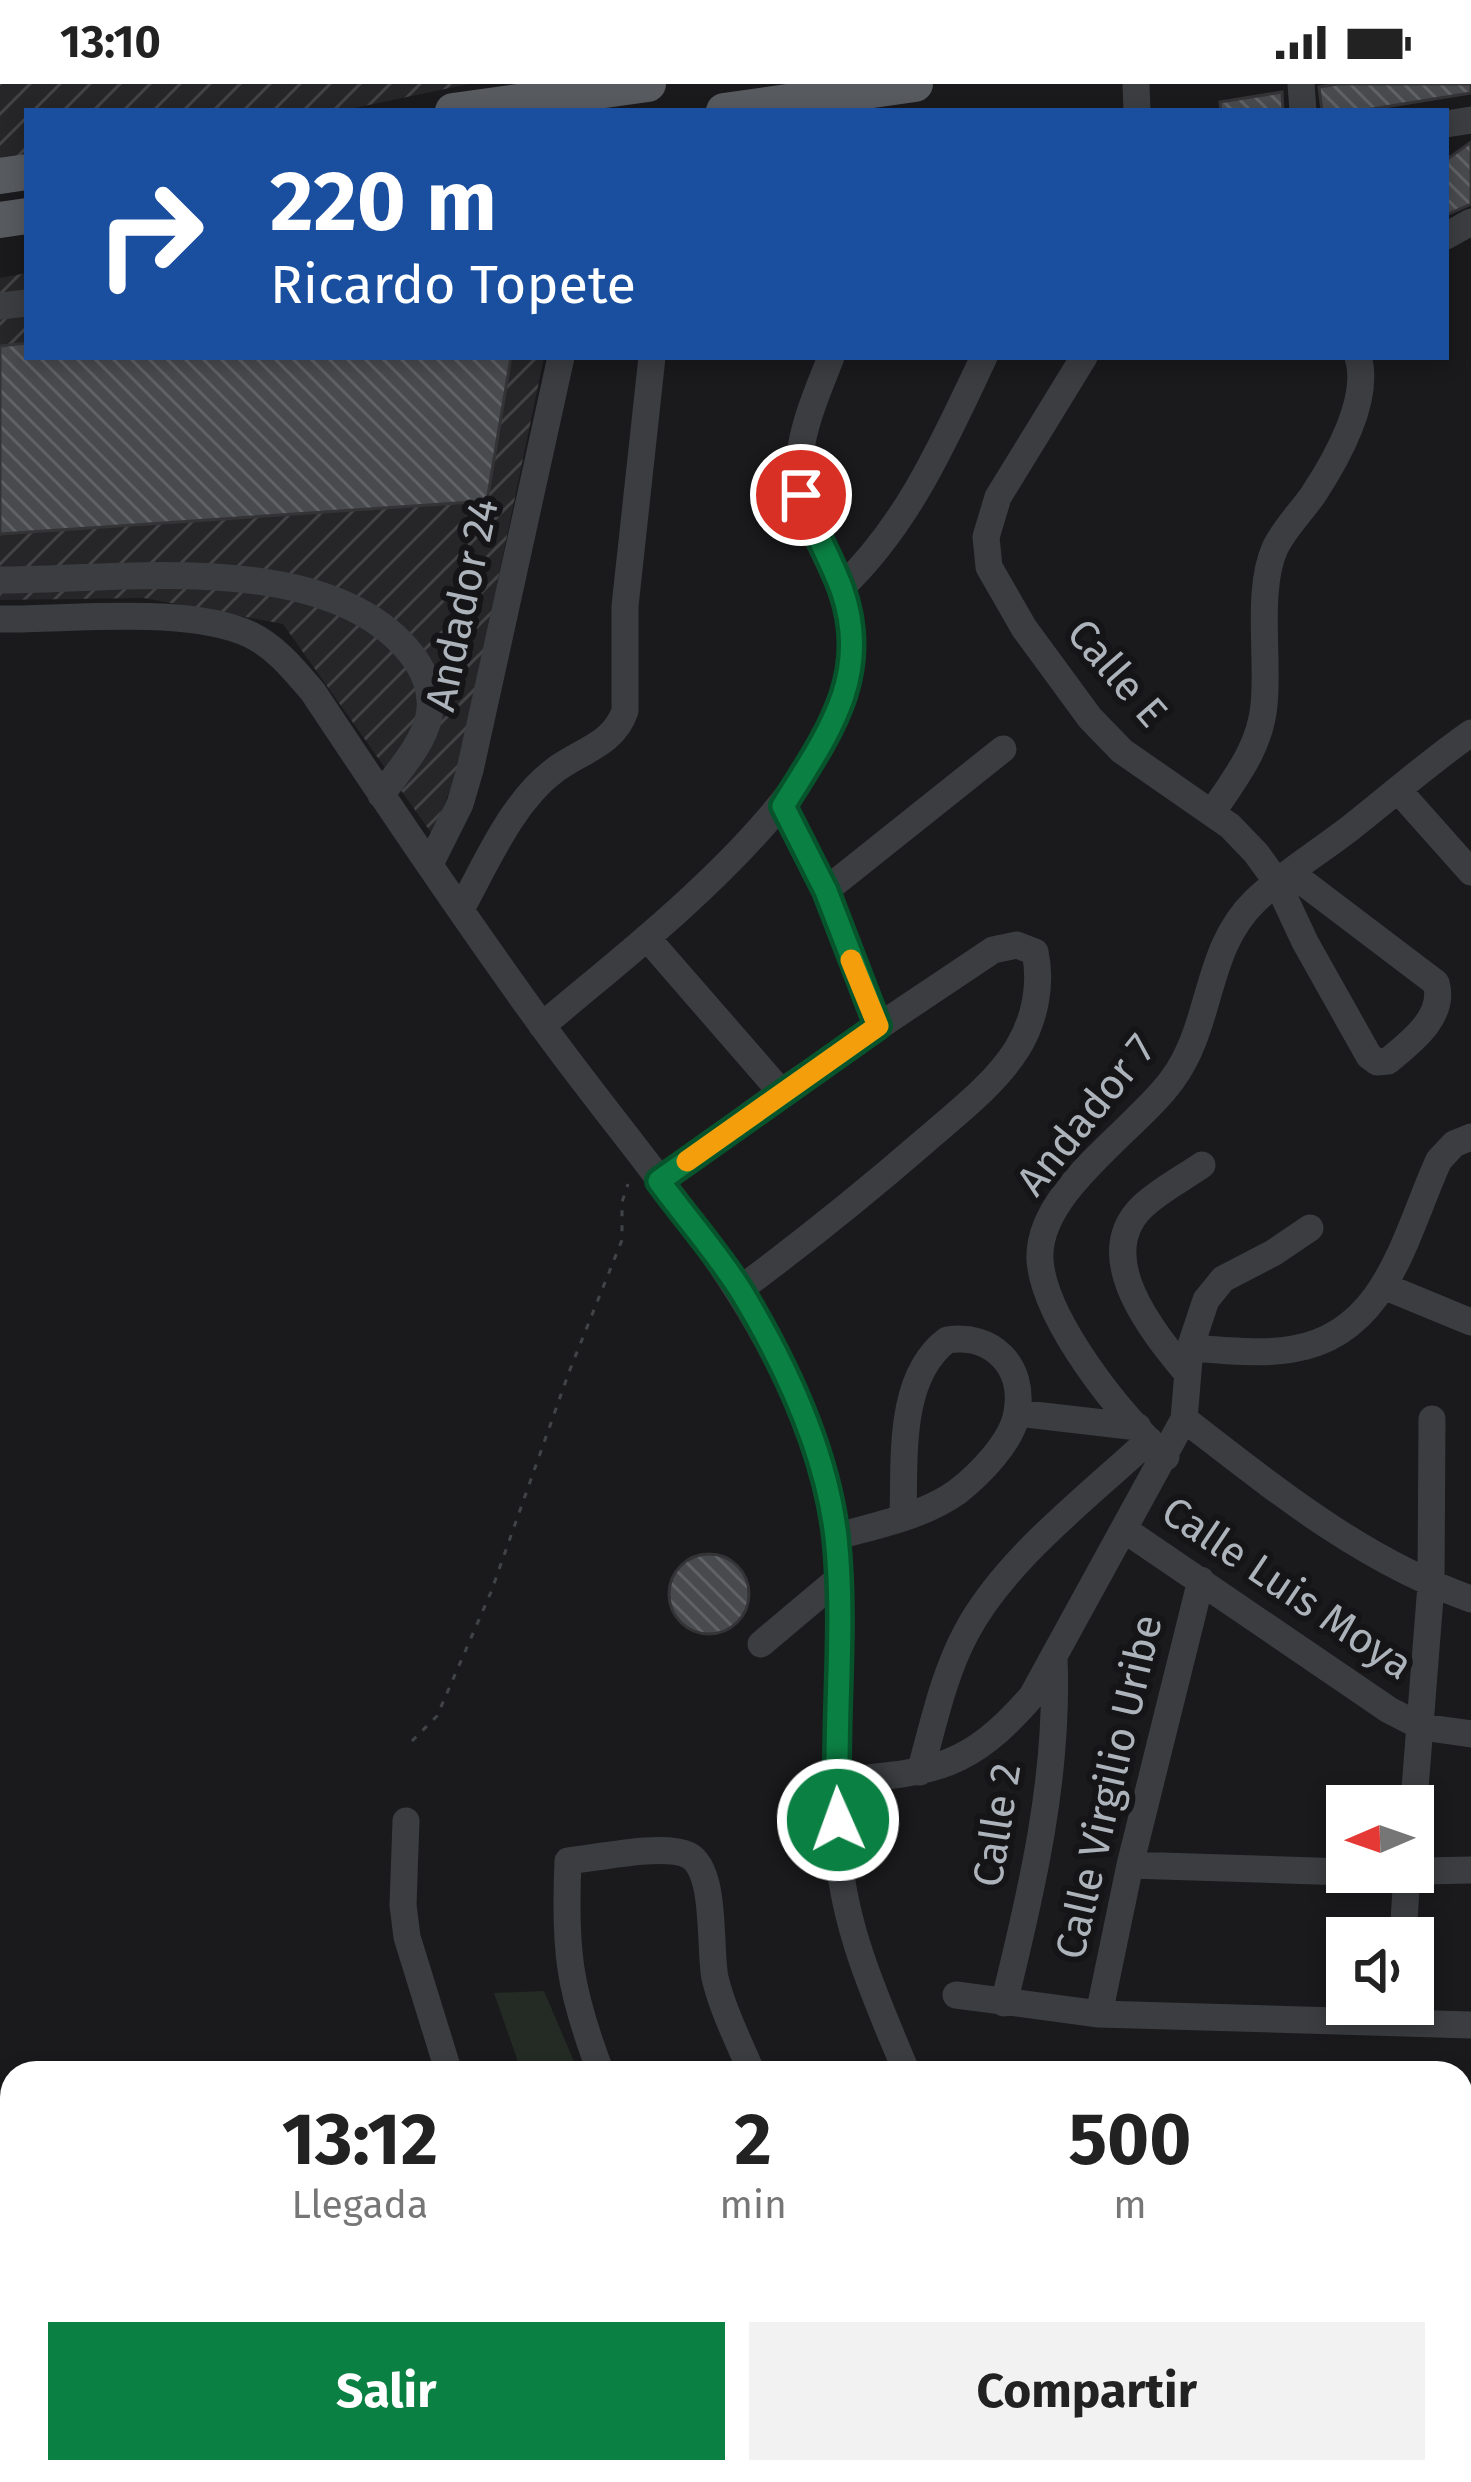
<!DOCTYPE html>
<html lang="es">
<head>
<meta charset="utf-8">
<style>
  :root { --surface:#fff; --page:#f2f2f2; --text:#222; --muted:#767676; --accent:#0b8043 }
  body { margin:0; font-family:"Fira Sans",sans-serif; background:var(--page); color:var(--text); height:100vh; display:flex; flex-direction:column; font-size:45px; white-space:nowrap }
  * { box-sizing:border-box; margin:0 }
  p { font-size:39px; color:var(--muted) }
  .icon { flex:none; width:66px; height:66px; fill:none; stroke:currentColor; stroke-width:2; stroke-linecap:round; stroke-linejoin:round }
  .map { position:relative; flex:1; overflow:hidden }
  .drawer { position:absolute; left:0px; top:1977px; width:1473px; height:423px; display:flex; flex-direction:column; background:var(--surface); border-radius:36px 36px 0 0; box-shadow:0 6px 18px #0003 }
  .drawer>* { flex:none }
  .hud { position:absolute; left:24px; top:24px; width:1425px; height:252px; border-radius:0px; box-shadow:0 6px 18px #0003; background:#1a4fa0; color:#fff; overflow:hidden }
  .needle { width:78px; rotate:268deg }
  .controls { position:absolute; left:1326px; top:1701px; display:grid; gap:24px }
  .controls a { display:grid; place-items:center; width:108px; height:108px; border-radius:0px; background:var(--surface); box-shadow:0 6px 18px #0003; font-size:60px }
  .pin { position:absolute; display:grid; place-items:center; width:102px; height:102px; color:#fff; margin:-51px; border:6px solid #fff; border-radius:50%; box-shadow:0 3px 12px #0007 }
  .me { position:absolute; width:132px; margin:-66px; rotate:358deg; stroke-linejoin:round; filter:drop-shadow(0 0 9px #0008) }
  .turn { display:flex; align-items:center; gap:42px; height:252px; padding:0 48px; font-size:54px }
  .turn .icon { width:156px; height:156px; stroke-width:2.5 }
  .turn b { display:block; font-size:84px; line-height:102px }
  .eta { display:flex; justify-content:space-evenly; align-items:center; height:204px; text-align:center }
  .eta b { font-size:72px; font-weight:700; line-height:84px }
  .cta { display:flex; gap:24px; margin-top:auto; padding:24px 48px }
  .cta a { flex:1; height:138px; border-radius:0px; background:var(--accent); color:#fff; font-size:48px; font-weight:700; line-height:138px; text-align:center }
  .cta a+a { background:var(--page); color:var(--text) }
  .status { display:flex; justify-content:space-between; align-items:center; height:84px; padding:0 60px; background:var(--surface); direction:ltr }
  .status svg { height:33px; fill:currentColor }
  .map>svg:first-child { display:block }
  .industrial { fill:url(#industrial-furrows) }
  .park { fill:#242b24 }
  .building { fill:url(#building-back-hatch); stroke:#343437; stroke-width:3 }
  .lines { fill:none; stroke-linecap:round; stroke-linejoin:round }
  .path { stroke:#414447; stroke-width:3; stroke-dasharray:6 9; stroke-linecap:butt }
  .minor { stroke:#3b3d40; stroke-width:27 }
  .major { stroke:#575a5f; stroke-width:36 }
  .route-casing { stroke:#07532c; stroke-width:30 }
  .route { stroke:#0b8043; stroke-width:21 }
  .slow { stroke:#f59e0b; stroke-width:21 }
  .labels { text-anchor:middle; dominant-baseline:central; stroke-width:12; stroke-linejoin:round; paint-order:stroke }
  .street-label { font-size:42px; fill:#adb3ba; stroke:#151517 }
</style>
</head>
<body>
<div class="status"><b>13:10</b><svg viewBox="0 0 49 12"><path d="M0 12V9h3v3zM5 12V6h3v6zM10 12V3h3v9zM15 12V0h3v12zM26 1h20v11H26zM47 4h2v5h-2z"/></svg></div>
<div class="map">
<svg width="1471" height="2398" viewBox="0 0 1471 2398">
  <defs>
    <pattern id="industrial-furrows" width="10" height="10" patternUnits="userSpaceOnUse" patternTransform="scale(3)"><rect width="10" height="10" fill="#262628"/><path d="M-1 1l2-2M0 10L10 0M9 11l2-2" fill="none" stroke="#434345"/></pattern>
    <pattern id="building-back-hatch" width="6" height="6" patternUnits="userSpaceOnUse" patternTransform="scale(3)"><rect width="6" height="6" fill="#494a4e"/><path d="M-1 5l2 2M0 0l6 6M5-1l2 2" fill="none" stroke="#616265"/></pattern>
  </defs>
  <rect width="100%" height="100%" fill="#1a1a1c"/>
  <path class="industrial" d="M0 0H469L340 27H27V93L0 98Z
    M27 189V273H544L459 684 432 750 283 540 144 514 0 516V194Z"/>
  <path class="park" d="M544 1907 579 1989H522L494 1909Z"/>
  <path class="building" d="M1338 0H1471V9L1360 27H1322L1319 3Z
    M1282 8 1283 27H1221L1220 18Z
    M1471 58V120L1446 131V76Z
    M27 259V273H511L487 417 0 450V262Z
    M669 1510a40 40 0 1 1 80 0a40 40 0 1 1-80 0Z"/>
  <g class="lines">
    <path class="path" d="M412 1657 437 1632 491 1508 569 1288 622 1156V1118L628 1100"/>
    <path class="minor" d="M1136 0 1137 27
      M1301 0 1303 27
      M1446 40 1471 36
      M1446 152 1471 138
      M0 222 27 219
      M1084 273 998 413 986 453 989 483 1024 544 1090 634 1122 667 1230 742 1256 769 1277 798 1305 858 1369 972 1377 978 1388 977C1411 958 1446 932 1436 899L1291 789
      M0 496C118 496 321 465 407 565 423 583 434 607 429 632 423 661 398 687 381 711
      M841 504C909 439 944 357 984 273
      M0 535C71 536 188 521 251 551 277 564 295 587 313 608 388 721 464 834 544 944 647 1086 777 1221 824 1395 855 1509 829 1654 839 1774 846 1850 878 1919 907 1989
      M1398 706 1471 788
      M783 722 825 807 878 942
      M1212 729C1235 694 1260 664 1264 621 1269 575 1256 506 1275 464 1284 445 1301 428 1313 411 1336 376 1371 315 1358 273
      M430 780 460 720 470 686 561 273
      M825 807 1003 665
      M461 825C487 778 512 718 555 686 582 666 613 661 625 627V522L652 273
      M648 855 781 1008
      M542 942C641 856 882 682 849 533 842 500 824 471 811 440 784 380 809 330 831 273
      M659 1097 781 1008 993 866 1017 861 1035 868C1042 900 1035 936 1017 965 995 1000 957 1029 926 1056 866 1108 804 1158 739 1206
      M1386 1203 1471 1238
      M1190 1264C1224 1266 1260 1271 1293 1265 1387 1250 1405 1150 1439 1076L1454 1060 1471 1053
      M1186 1288C1153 1248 1092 1174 1141 1124 1158 1107 1182 1095 1202 1081
      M1017 1329 1138 1343
      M1184 1335C1275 1405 1361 1476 1471 1515
      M1166 1373C1122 1334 1044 1236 1040 1176 1036 1108 1136 1046 1172 996 1213 941 1204 866 1255 817 1283 790 1318 769 1349 745 1390 713 1429 678 1471 649
      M1125 1446 1389 1626 1422 1643 1471 1650
      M835 1453C876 1441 922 1433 957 1408 979 1391 1013 1357 1017 1328 1025 1281 991 1249 947 1256 897 1294 905 1376 903 1433
      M761 1560 837 1496
      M920 1688C933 1642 943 1592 966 1549 1004 1476 1089 1412 1149 1356
      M835 1697C931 1688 966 1688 1032 1612L1184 1335 1190 1264 1206 1216 1223 1195 1273 1169 1310 1144
      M1413 1730 1431 1501 1432 1335
      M406 1737 403 1821 407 1853 449 1989
      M1130 1781 1347 1788
      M1377 1788 1471 1786
      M1403 1854 1407 1788
      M956 1911 1099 1930 1471 1941
      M1004 1919C1032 1806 1059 1691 1054 1574
      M1099 1930 1130 1781 1201 1496
      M601 1989C569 1905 564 1866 568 1777 597 1774 663 1759 688 1771 717 1785 709 1864 715 1894 723 1927 739 1958 752 1989
      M1461 2082 1471 2083
      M0 2268 12 2267
      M1461 2343 1471 2344
      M71 2388 72 2398
      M214 2388 215 2398
      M494 2388 495 2398
      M636 2388 637 2398
      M929 2388 933 2398
      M1084 2388 1088 2398
      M261 2398 352 2393
      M774 2398 775 2388
      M980 2398 1004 2388
      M1362 2398 1371 2388"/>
    <path class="major" d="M453 27 648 0
      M724 27 915 0
      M0 92 27 88
      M0 136 27 132"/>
  </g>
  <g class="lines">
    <g class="route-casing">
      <path id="route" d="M801 411C812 444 830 473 842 506 872 592 827 651 783 722L826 807 878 942 659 1097C686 1134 717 1169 741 1207 785 1280 826 1367 836 1453 846 1546 833 1642 838 1736"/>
    </g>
    <use href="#route" class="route"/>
    <path class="slow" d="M687 1077 878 942 851 876"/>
  </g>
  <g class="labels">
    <g class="street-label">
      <text transform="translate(462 521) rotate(-78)">Andador 24</text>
      <text transform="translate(1117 589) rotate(49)">Calle E</text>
      <text transform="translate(1086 1031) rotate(-51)">Andador 7</text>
      <text transform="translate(1287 1504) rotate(34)">Calle Luis Moya</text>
      <text transform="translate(1109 1703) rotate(-77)">Calle Virgilio Uribe</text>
      <text transform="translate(997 1741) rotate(-81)">Calle 2</text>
    </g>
  </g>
</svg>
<div class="controls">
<a><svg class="needle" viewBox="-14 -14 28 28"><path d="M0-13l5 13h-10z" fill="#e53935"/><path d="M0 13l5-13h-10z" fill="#767676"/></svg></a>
<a><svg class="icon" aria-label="sound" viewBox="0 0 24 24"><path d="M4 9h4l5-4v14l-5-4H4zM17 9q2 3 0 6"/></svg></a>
</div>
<div class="pin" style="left:801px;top:411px;background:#d93025"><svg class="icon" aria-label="arrive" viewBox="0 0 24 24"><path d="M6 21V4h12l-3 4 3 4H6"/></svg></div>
<svg class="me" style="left:838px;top:1736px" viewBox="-20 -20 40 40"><circle r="17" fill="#0b8043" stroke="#fff" stroke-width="3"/><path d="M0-11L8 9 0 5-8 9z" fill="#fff"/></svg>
<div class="hud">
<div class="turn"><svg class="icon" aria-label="right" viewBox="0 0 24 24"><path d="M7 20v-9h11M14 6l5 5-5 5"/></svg><div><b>220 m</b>Ricardo Topete</div></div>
</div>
<section class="drawer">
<div class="eta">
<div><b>13:12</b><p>Llegada</p></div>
<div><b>2</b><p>min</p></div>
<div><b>500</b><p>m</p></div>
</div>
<div class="cta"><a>Salir</a><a>Compartir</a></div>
</section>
</div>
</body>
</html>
